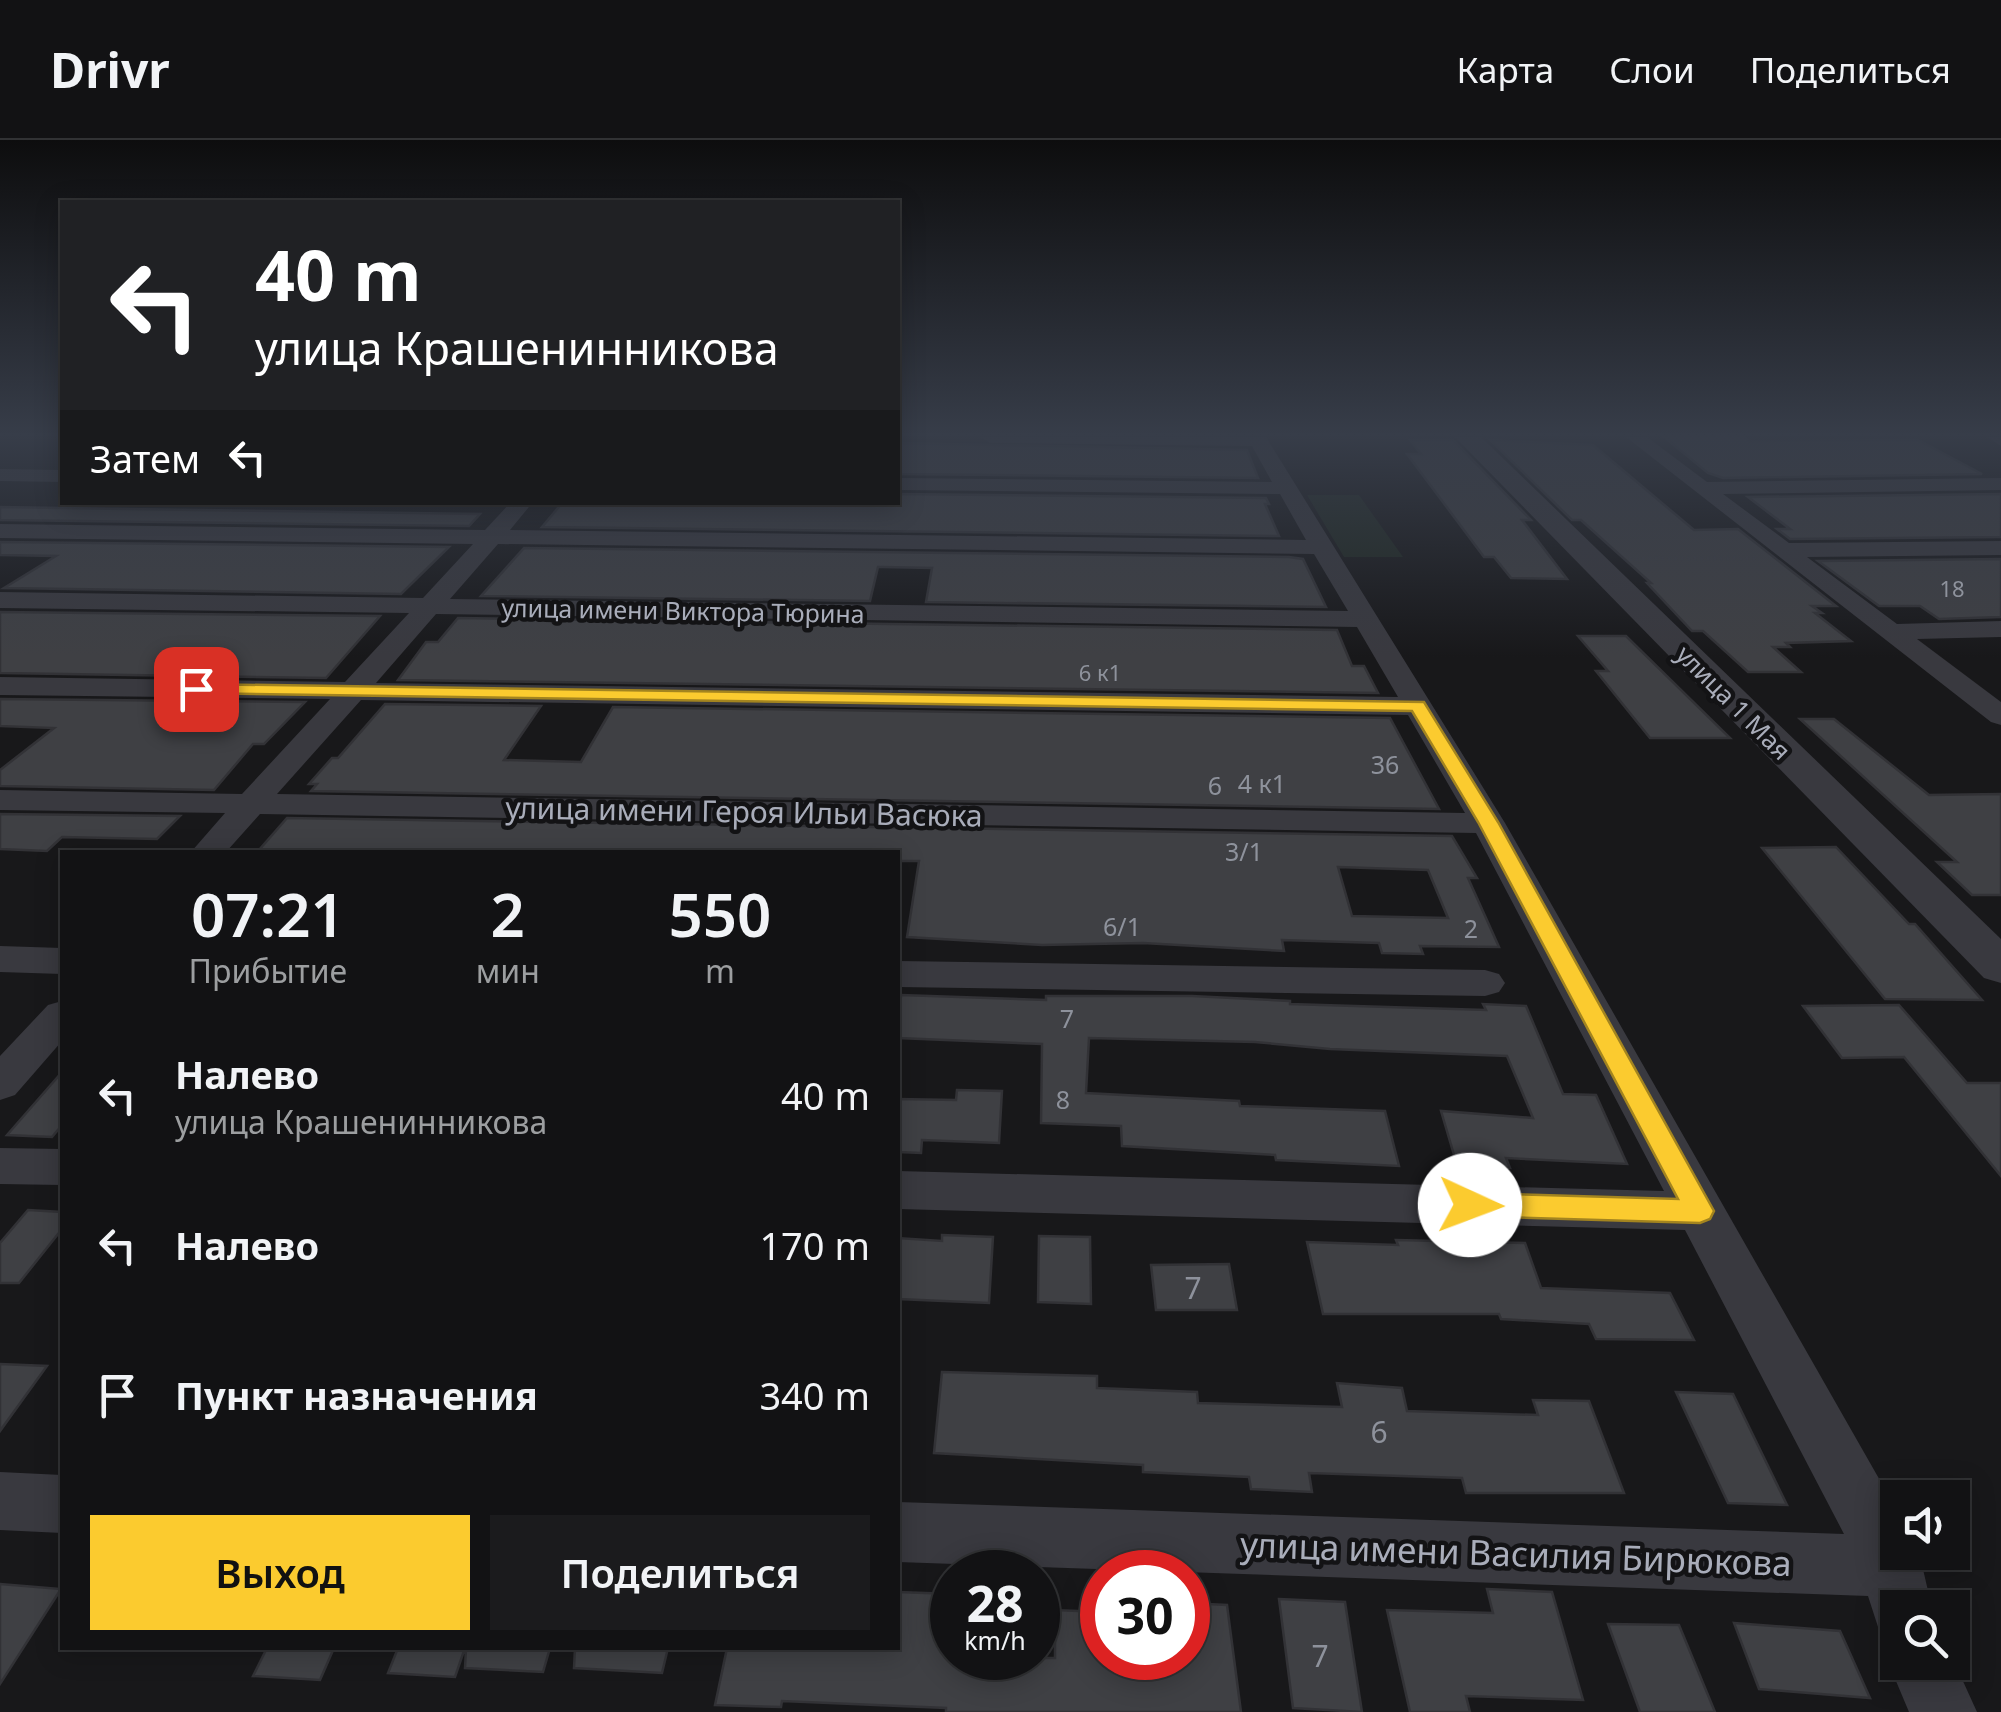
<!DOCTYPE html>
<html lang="ru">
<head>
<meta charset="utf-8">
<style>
  :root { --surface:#121214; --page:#1b1b1d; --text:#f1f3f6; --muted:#9c9ea0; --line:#313234; --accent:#fbcb2f }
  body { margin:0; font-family:"Noto Sans",sans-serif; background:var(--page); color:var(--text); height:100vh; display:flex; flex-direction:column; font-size:38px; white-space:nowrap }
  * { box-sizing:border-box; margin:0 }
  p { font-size:32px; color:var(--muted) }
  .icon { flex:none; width:55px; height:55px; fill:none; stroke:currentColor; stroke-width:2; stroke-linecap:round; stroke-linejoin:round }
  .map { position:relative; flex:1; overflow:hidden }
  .drawer { position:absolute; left:60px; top:710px; width:840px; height:800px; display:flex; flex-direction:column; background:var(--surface); border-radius:0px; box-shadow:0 5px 25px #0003,0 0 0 2px var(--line) }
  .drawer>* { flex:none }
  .guide { position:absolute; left:60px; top:60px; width:840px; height:305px; border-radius:0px; box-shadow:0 5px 25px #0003,0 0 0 2px var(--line); background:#202124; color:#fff; overflow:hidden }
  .buttons { position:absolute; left:1880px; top:1340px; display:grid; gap:20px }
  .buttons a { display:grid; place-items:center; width:90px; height:90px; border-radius:0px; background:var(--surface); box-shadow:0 5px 25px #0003,0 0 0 2px var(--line); font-size:50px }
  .speed { position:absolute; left:930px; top:1410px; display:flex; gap:20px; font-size:50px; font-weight:700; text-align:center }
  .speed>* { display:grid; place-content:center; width:130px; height:130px; border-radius:50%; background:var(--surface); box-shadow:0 5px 25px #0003,0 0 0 2px var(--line); line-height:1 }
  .speed small { font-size:25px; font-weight:400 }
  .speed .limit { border:15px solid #d22; background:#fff; color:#111 }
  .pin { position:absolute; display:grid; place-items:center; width:85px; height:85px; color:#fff; margin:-42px; border-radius:20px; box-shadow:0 5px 15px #0006 }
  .me { position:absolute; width:110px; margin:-55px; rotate:92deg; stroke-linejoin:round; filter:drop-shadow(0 0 8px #0008) }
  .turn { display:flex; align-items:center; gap:35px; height:210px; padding:0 30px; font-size:45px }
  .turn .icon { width:130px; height:130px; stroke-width:2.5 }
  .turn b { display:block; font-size:70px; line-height:85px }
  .then { display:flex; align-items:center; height:95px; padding:0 30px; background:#0003; gap:20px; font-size:38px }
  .eta { display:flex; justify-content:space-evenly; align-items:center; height:170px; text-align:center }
  .eta b { font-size:60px; font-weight:600; line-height:70px }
  .button { display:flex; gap:20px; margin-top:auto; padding:20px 30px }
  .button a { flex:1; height:115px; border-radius:0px; background:var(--accent); color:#111; font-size:40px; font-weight:600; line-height:115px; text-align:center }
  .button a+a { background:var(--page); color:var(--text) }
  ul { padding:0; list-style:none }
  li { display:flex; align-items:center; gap:30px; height:150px; padding:0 30px }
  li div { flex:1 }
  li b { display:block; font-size:38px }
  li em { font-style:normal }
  header { display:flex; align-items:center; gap:60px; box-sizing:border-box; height:140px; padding:0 50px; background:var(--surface); border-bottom:2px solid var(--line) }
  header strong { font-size:48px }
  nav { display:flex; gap:55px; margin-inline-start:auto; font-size:35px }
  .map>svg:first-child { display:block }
  .green { fill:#1f2821 }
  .building { fill:#3f4044; stroke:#323236; stroke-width:2.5; fill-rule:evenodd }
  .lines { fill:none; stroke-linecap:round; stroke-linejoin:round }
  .path { stroke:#3f4046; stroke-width:4; stroke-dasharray:2.5 4; stroke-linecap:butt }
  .minor { fill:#39393f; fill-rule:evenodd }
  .tertiary { fill:#39393f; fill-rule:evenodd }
  .route { fill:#fbcb2f; stroke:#a3841f; stroke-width:2.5 }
  .labels { text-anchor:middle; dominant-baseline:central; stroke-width:9; stroke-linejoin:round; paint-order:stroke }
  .far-number-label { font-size:22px; fill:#8e929c }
  .far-street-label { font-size:25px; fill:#a9adba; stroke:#131315 }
  .number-label { font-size:25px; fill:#8e929c }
  .street-label { font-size:30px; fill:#a9adba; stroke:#131315 }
  .near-number-label { font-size:30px; fill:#8e929c }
  .near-street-label { font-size:35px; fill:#a9adba; stroke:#131315 }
</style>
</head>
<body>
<header>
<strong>Drivr</strong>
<nav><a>Карта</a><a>Слои</a><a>Поделиться</a></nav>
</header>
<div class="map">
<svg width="2001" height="1572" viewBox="0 0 2001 1572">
  <rect width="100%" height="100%" fill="#18181a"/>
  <path class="green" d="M1307 355H1359L1403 417H1344Z"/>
  <path class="building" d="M1664 297H1744L1750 301 1918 300 1982 334 1723 338 1708 333Z
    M1410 300H1453L1531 380H1522L1567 439 1511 438 1494 417H1484L1407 314H1421Z
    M1490 300 1593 305 1694 390 1738 389 1836 466H1812L1822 473H1815L1851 501 1786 503 1790 507H1773L1801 532H1748L1703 491H1692L1647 443H1651L1581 380H1572Z
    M898 303 1247 310 1258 338 898 334Z
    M898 354 1266 358 1269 364H1265L1279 396 542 387 563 362H898Z
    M2001 354V397L1790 399 1777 389H1790L1748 357Z
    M0 367 125 369 480 374 469 386 0 380Z
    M0 402 449 407 401 454 4 448 56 416 0 415Z
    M524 408 1289 417 1303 419 1326 467 926 462 932 428 883 427H878L870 461 481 456Z
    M2001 419V477L1939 479 1920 466H1879L1818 421Z
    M0 472 380 476 326 538 0 533Z
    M458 478 1337 490 1352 526H1364L1378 553 398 540 426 502H438Z
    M1578 496H1626L1730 598H1650L1596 531H1608Z
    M0 559 305 562 264 604H253L214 650 0 646V630L54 588 0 586Z
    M385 564 541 566 504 620 581 622 613 567 1390 578 1439 669 311 651 317 644H309L332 618H338Z
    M1800 579H1834L1929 655 2001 654V755H1972L1937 722H1957Z
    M0 674 180 676 157 699 62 697 47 711 0 709Z
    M287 678 1452 696 1477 738H1468L1499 807 1420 806 1423 814 1382 813 1379 803 1282 800 1284 811 1143 803 1042 805 907 797 919 721H898V712L259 710ZM1338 727 1428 730 1448 778 1352 776Z
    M1836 707 1909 784H1915L1982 860 1885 859 1762 708Z
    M901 855 1046 860V856H1192L1290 861V864L1486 870 1483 864 1526 866 1563 954 1596 955 1627 1024 1506 1018 1510 1028 1457 1025 1441 971 1533 978 1507 916 1330 909 1255 902 1089 898 1086 953 1239 961 1240 966 1385 971 1399 1026 1276 1020 1275 1015 1122 1006 1121 986 1041 983 1042 904 898 898Z
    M1899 865 1967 943H2001V1036L1904 917 1842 918 1803 866Z
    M62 932V985L52 997 7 995Z
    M957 950 1002 951 999 1003 922 1000 921 1013 898 1012V959L956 960Z
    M28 1070 62 1072V1089L19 1143H0V1103Z
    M942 1095 993 1097 989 1163 898 1159V1098L942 1101Z
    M1039 1096 1090 1097 1091 1164 1038 1162Z
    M1396 1100 1525 1103 1541 1148 1670 1153 1694 1200 1596 1199 1589 1184 1501 1179 1499 1174H1323L1307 1102 1398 1105Z
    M1229 1124 1237 1170H1156L1151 1125Z
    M0 1224 47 1226 0 1291Z
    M942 1232 1097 1236V1248L1197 1252 1198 1263 1342 1267 1337 1243 1402 1248 1407 1271 1538 1275 1533 1260 1589 1261 1624 1353H1466L1462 1338 1309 1333 1312 1352 1251 1349 1249 1337 1143 1332V1325L934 1313Z
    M1676 1252 1733 1254 1787 1365 1728 1363Z
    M0 1444 61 1449 0 1544Z
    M1487 1449 1552 1452 1583 1560 1466 1556 1470 1572H1410L1387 1470 1493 1473Z
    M898 1452 952 1454V1518H1055V1470L1102 1472V1518H1188V1463L1227 1465 1241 1572H946V1568L782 1561 781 1567 715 1565 727 1508H898Z
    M1279 1459 1345 1462 1362 1572 1293 1568Z
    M1734 1483 1840 1491 1870 1558 1759 1549Z
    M1608 1484 1679 1485 1715 1572H1640Z
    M267 1508H334L320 1540 253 1536Z
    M398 1508H465L455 1537 388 1533Z
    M466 1508H550L543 1532 465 1528Z
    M575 1508H668L662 1533 574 1528Z"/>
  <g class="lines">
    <path class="path" d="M1629 419 1756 418"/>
    <path class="minor" d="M981 297H1266L1505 683 1898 1372V1412H1919L1932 1468H1898V1498L1879 1490 1868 1456 898 1422V1362L1844 1394 1685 1090 898 1069V1031L1664 1051 1476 693 260 674 226 712H191L225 673 0 670V650L242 654 330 559 0 555V537L345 542 409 473 0 468V452L423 458 473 404 0 398V384L485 390 511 362H533L510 390 1306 400 1280 354 898 350V338L1272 342 1252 306 990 303ZM498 404 1314 414 1348 471 450 459ZM436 474 1357 487 1398 557 376 543ZM361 560 1408 575 1465 673 277 654Z
      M1626 297H1647L1707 342 2001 338V350L1723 354 1789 403 2001 401V415L1807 417 1897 484 2001 481V497L1917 499 2001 562V585L1991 582Z
      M1987 297H2001V306Z
      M0 329 62 330V342L0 341Z
      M0 806 62 808V834L0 832Z
      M898 821 1485 830 1499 834 1505 843 1499 852 1485 856 898 847Z
      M62 861V901L15 955 0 960V916L48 865Z
      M0 1008 62 1009V1045L0 1044Z
      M0 1332 62 1335V1393L0 1390Z
      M1898 1500V1522H1952V1517L1977 1572H1909L1888 1522Z"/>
    <path class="tertiary" d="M1455 297H1481L2001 799V843L1984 838Z"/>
  </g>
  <linearGradient id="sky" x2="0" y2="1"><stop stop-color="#0d0d0e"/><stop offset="0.57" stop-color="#373d49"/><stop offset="1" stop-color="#373d49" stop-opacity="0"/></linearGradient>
  <rect width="2001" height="517" fill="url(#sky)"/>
  <path class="route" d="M196 544 1424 562 1498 682 1714 1071 1710 1079 1700 1083 1470 1076 1460 1073 1456 1065 1460 1056 1470 1053 1678 1059 1478 682 1412 571 190 553 188 549Z"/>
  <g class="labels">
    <g class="far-number-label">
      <text x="1952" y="448">18</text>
      <text x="1100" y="532">6 к1</text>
    </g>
    <g class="far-street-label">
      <text transform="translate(683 470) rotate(1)">улица имени Виктора Тюрина</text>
      <text transform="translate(1734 562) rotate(45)">улица 1 Мая</text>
    </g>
    <g class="number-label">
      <text x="1385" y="624">36</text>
      <text x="1262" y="643">4 к1</text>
      <text x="1215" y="645">6</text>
      <text x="1244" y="711">3/1</text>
      <text x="1122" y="786">6/1</text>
      <text x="1471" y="788">2</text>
      <text x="1067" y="878">7</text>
      <text x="1063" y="959">8</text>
    </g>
    <g class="street-label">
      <text transform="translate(744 671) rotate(1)">улица имени Героя Ильи Васюка</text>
    </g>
    <g class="near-number-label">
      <text x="1193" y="1147">7</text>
      <text x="1379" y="1291">6</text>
      <text x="1320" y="1515">7</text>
    </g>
    <g class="near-street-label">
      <text transform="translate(1516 1413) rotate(2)">улица имени Василия Бирюкова</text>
    </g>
  </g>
</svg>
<div class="buttons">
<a><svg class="icon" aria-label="sound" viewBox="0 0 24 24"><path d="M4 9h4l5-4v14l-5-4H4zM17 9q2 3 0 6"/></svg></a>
<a><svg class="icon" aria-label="search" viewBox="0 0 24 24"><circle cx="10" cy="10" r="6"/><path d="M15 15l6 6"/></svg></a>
</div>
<div class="speed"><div>28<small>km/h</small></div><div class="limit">30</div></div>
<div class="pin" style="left:196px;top:549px;background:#d93025"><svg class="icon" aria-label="arrive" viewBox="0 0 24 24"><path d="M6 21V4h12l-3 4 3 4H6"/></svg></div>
<svg class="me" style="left:1470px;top:1065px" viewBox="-20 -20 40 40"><circle r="19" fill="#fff"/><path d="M0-13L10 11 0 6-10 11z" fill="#fbcb2f"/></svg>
<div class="guide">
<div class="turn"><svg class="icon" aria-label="left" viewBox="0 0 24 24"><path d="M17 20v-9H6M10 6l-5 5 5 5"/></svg><div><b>40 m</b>улица Крашенинникова</div></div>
<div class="then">Затем<svg class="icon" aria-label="left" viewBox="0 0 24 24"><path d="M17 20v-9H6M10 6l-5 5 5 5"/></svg></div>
</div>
<section class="drawer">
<div class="eta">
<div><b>07:21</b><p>Прибытие</p></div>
<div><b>2</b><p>мин</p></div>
<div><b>550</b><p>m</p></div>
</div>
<ul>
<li><svg class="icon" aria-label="left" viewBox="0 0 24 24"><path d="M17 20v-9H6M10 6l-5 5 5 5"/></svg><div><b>Налево</b><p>улица Крашенинникова</p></div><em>40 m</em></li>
<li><svg class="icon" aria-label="left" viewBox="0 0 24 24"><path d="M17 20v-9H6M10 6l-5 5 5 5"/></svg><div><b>Налево</b></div><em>170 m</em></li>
<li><svg class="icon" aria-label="arrive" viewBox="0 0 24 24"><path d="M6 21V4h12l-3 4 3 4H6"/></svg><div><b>Пункт назначения</b></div><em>340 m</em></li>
</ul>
<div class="button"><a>Выход</a><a>Поделиться</a></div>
</section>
</div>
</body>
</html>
